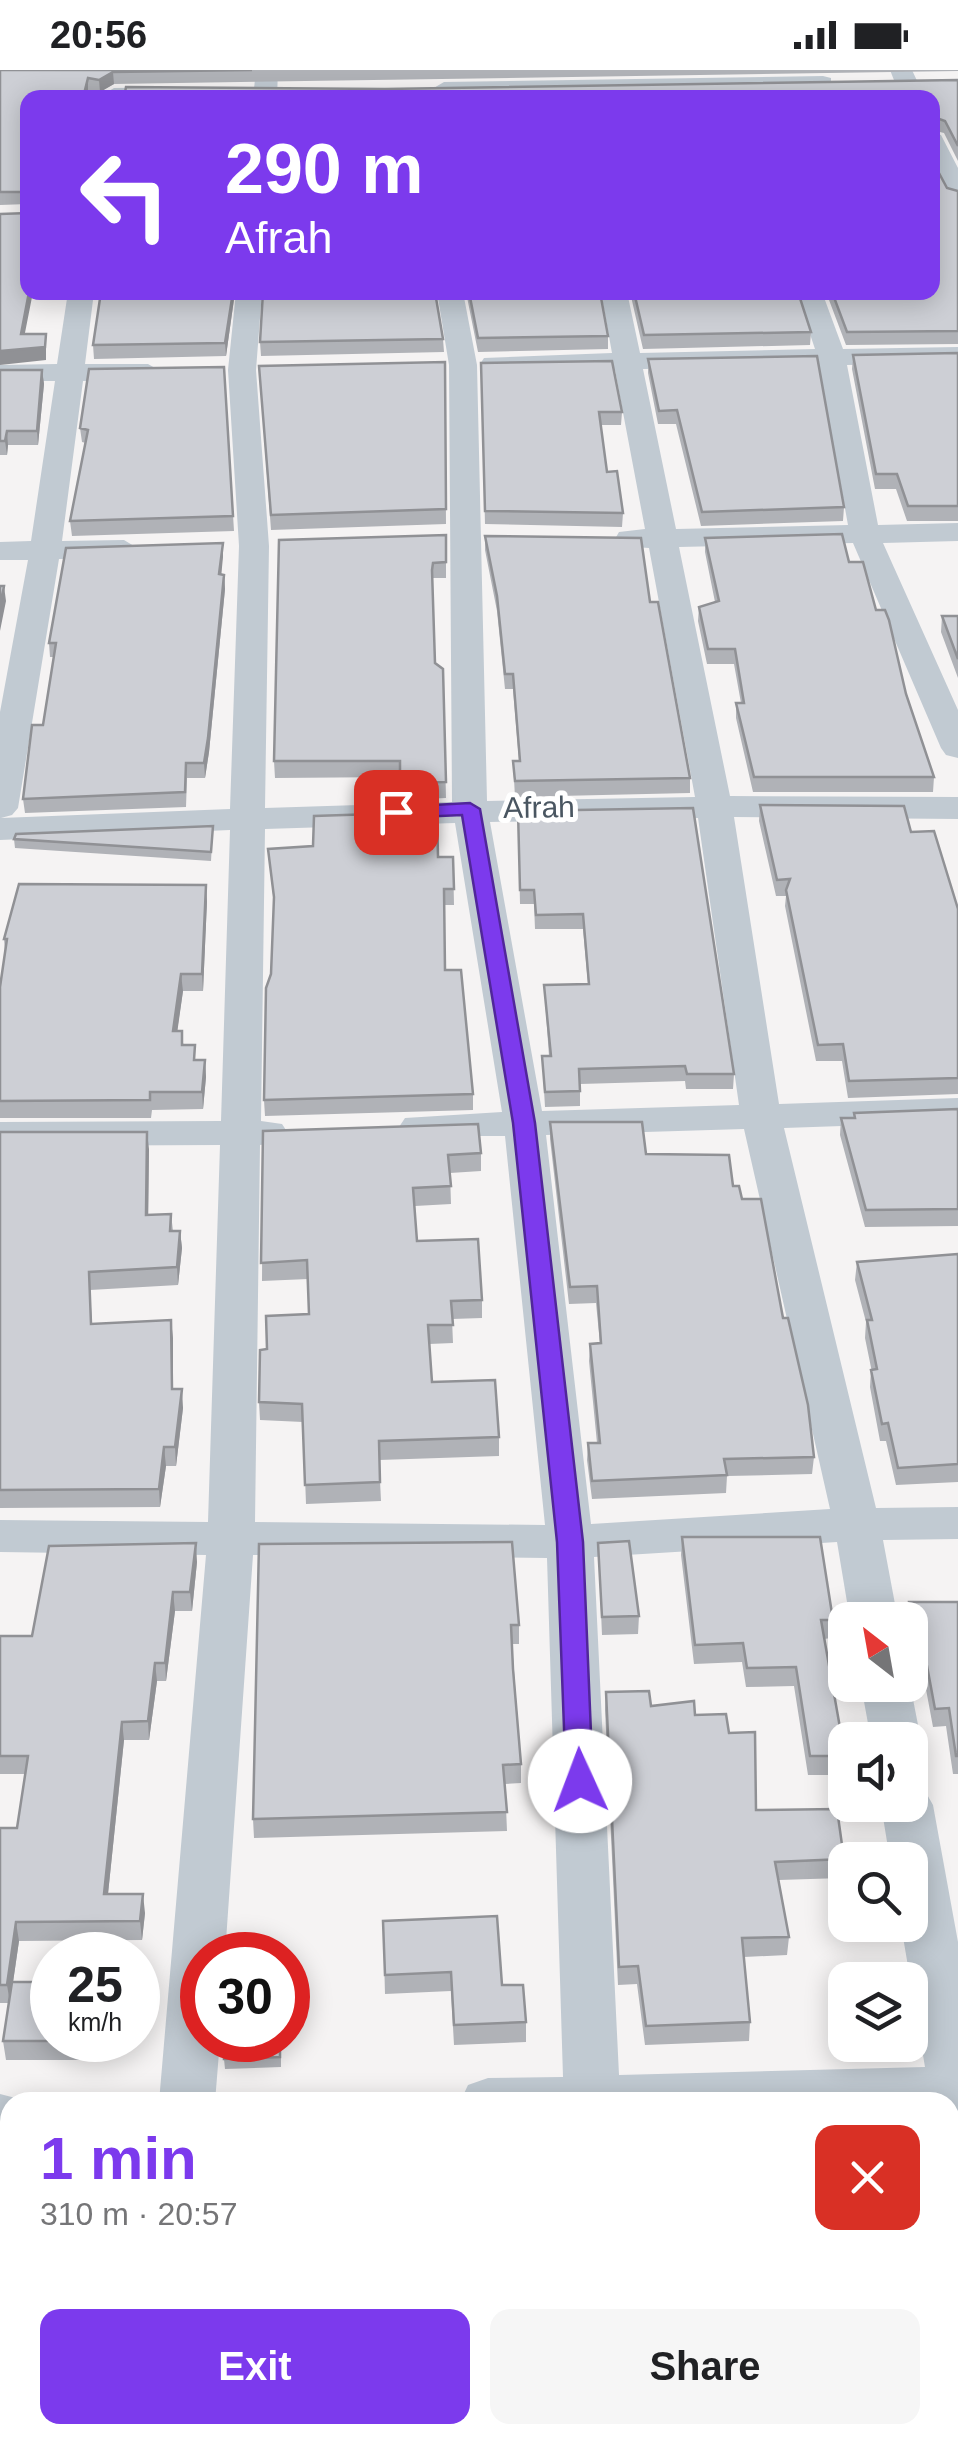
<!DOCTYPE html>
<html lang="en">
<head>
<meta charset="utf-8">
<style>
  :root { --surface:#fff; --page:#f6f6f6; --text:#202124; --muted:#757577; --accent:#7c3aed }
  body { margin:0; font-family:Helvetica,sans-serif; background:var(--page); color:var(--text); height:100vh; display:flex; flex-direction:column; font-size:38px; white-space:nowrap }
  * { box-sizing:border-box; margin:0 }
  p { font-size:32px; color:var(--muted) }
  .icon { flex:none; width:55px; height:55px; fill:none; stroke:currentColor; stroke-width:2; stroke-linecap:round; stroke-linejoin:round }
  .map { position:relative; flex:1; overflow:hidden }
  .panel { position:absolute; left:0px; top:2022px; width:960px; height:352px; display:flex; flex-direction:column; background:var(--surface); border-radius:30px 30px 0 0; box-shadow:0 5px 25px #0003 }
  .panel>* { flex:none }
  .hud { position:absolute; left:20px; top:20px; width:920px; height:210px; border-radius:20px; box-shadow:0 5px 25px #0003; background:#7c3aed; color:#fff; overflow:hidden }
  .needle { width:65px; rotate:329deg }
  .tools { position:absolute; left:828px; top:1532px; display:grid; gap:20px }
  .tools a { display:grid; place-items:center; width:100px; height:100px; border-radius:20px; background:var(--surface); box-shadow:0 5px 25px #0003; font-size:50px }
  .speed { position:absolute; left:30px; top:1862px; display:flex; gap:20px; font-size:50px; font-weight:700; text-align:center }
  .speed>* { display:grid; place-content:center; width:130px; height:130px; border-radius:50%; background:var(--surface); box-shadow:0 5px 25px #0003; line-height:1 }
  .speed small { font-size:25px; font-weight:400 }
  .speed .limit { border:15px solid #d22; background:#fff; color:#111 }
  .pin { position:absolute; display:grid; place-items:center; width:85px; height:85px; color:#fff; margin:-42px; border-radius:20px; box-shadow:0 5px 15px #0006 }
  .me { position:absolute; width:110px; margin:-55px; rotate:358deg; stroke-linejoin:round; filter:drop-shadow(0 0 8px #0008) }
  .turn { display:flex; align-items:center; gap:35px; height:210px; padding:0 40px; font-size:45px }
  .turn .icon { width:130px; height:130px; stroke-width:2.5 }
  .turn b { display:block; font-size:70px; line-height:85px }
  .round { display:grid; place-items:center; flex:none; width:105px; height:105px; border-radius:20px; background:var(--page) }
  .summary { display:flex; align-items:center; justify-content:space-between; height:170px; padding:0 40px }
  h1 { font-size:60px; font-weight:800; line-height:75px; color:var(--accent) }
  .button { display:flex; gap:20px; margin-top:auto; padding:20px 40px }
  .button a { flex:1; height:115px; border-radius:20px; background:var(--accent); color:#fff; font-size:40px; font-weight:800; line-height:115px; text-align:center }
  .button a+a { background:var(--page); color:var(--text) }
  .status { display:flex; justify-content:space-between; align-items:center; height:70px; padding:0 50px; background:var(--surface); direction:ltr }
  .status svg { height:28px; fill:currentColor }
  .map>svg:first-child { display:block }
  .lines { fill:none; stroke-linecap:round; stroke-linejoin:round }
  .minor { fill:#c1cad2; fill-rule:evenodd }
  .wall { fill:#b0b2b7 }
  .shaded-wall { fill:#909195 }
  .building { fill:#cdcfd5; stroke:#909195; stroke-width:2.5 }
  .route { fill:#7c3aed; stroke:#51269a; stroke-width:2.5 }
  .labels { text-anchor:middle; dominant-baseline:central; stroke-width:10; stroke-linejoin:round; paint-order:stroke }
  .street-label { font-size:30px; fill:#4a5661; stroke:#fff }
</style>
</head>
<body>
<div class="status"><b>20:56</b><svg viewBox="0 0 49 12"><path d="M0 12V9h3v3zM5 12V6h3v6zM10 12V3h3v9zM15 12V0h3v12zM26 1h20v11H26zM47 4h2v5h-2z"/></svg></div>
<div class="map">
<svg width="958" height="2374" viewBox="0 0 958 2374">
  <rect width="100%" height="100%" fill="#f5f3f3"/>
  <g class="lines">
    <path class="minor" d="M256 0H278L277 28H253Z
      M890 0H912L925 28H901Z
      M823 6 831 8V18L444 26 432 19 444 12Z
      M183 17 191 19 192 28 102 25 114 18Z
      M932 63 941 65 958 98V132L949 129 932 97Z
      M68 222H94L85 294H148L162 302 148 310 83 311 62 471 124 470 139 479 124 488 59 489 18 738 12 745 1 748 230 739 239 476 228 300 236 222H262L256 300 269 476 265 738 452 732 449 295 437 222H463L477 295 487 731 695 727 649 478 619 476 615 469 619 462 645 459 615 300 494 302 484 300 480 294 484 288 612 283 601 222H627L640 283 815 279 796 222H822L843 279 958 277V293L847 295 878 455 958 453V471L883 473 958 640V688L946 685 941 678 853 473 679 477 730 726 958 727V749L734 747 779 1034 958 1028V1052L784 1058 876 1438 958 1437V1469L883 1470 898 1550H850L837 1472 594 1487 619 2005 925 1997 901 1855H910V1790H890L881 1735H910V1716L925 1721 933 1735 958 1872V2047L950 2045V2032H460L468 2015 488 2008 563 2007 547 1488 253 1485 225 1885H202V1970H220L215 2032H159L206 1485 0 1482V1450L208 1452 220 1075 0 1076V1052L221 1051 230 760 0 770V642L28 490H0V472L31 471 55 311H0V295L57 294ZM819 296 848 455 676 459 643 299ZM698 748 739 1035 542 1041 490 752ZM455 753 502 1042 405 1048 399 1057 405 1066H505L545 1455 255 1452 260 1075 282 1072 288 1063 282 1054 261 1051 265 759ZM744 1059 830 1439 591 1454 546 1065Z
      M910 1614 921 1670 910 1685V1670H871L861 1615Z
      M0 2024 31 2032H10V2072H0Z
      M135 2365H197L196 2374H134Z
      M563 2365H625V2374H563Z"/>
  </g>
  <path class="wall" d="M0 0H958V1L114 14 100 22 88 20 87 28H28V134L0 135Z
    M958 10V91L944 63 932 60 385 19Z
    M947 118 958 121V274L846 275 826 222H932Z
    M235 222 226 286 94 289 93 275Z
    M466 222H600L608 266V279L478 282Z
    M630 222H798L811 262 810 275 643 279Z
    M443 269 444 282 261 286 260 272Z
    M958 283V451H907L896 419H875L852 299 853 285Z
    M648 289 844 437 843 451 701 456 676 354H658L648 303Z
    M445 292 446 454 271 460 259 296Z
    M481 293 622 342 621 355H601L607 402 623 443 622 457 485 454Z
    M224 297 234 461 72 466 70 451 86 373 82 372 80 358Z
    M0 300H42L44 314 38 375H8L7 385H0Z
    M446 465V508H433L432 513 435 593 443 599 446 728 401 730 400 707 275 708 274 691Z
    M485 466 650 532 690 708V723L515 727 513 691H519L513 619H505L497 541 485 480Z
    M705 468 849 492 876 540 934 707 933 722H753L736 648V633H741L734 594H707L698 551 699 537 715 532 705 482Z
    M223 473 221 505H224L225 519 209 682 205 708H187L186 737 25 743 23 729 43 655 54 587H50L49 573Z
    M942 546H958V608L941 562Z
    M760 735 911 762 958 839V1024L848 1028 842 991H816L785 836 786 826H776L759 751Z
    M518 741 734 1004 733 1019H686L685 1011 580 1014V1036L545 1037 542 986H549L544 915 588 914 583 859H535L534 834H520Z
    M213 756 211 791 15 778 14 769Z
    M268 779 453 787 454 835H444L445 900 473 1024V1040L265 1046 264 1030 274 834Z
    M207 831 203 921H183L177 961 184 975 196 990H205L206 1007 203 1039 152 1040 151 1048H0V917L5 882 4 869Z
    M958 1039V1156L865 1157 840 1065 841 1048H854V1043Z
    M550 1052 646 1084 733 1116 742 1129 783 1248 814 1387 812 1404 727 1406 726 1423 592 1429 587 1390 588 1373H597L589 1291 590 1274H600L596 1233 569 1234 550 1069Z
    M263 1061 481 1083V1101L450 1103 451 1134 415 1136 417 1171 482 1230V1248L452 1249 453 1273 429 1274 432 1312 499 1367V1386L379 1390 381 1431 306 1434 303 1352 260 1350 259 1332 267 1279 309 1244 308 1209 262 1211Z
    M0 1062 149 1079 148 1145 171 1144 173 1161H180L182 1178 178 1215 90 1220 92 1254 171 1250 173 1319 183 1338 176 1396H166L160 1437 0 1438Z
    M958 1184V1412L896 1415 886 1371H880L870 1317 871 1300 875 1317 865 1268 866 1252 855 1210 857 1192Z
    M682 1467 833 1550 831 1568 824 1569 845 1686 843 1705H808L794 1616 746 1617 742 1592 694 1594 681 1485Z
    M598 1473 639 1546 638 1564 602 1565Z
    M259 1474 519 1555V1574H512L521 1694V1713L505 1714 507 1761 254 1768 253 1749Z
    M197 1492 192 1541H175L166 1611H157L149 1670H124L108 1824 145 1843 142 1870 19 1871 13 1912 87 1970 84 1990H6L3 1971 9 1933H0V1758H17L25 1704H0V1566H32Z
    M909 1532H958V1704H953L946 1656 933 1657 925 1614 914 1613 910 1581V1550L907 1549Z
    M606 1622 651 1636 695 1645 729 1663 756 1740 844 1789 842 1808 779 1810 789 1867 787 1885 744 1887 750 1952 749 1971 645 1975 637 1914 618 1915 605 1640Z
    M383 1851 502 1915 526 1952V1972L454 1975 451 1921 385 1924Z
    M281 1970V1997L225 1999 224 1989Z
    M10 2050V2270H0V2056L7 2057Z
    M950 2282 958 2312 957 2340 950 2341Z
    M10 2365H132V2374H0Z"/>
  <path class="shaded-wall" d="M113 2 114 14 100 22 99 10Z
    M88 8V20L87 28H83Z
    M29 222H33L22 278 21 264Z
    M233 222H235L226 286 225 273Z
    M46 264V290L0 295V281Z
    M42 300 44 314 38 375 37 361Z
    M7 361 8 375 7 385 5 371Z
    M223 473V487L220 518 219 504Z
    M224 505 225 519 209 682 205 708 204 693Z
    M4 516 6 531 0 561V538Z
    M206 815 207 831 203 921 202 904Z
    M181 904 183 921 175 978 173 961Z
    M205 990 206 1007 203 1039 202 1022Z
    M147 1062 149 1079 148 1163 146 1145Z
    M180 1161 182 1178 178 1215 177 1197Z
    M171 1250 173 1268V1338L172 1319Z
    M182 1319 183 1338 176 1396 175 1377Z
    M164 1377 166 1396 160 1437 159 1419Z
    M196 1473 197 1492 192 1541 190 1522Z
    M173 1522 175 1541 166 1611 165 1593Z
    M155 1593 157 1611 149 1670 148 1651Z
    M122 1652 124 1670 106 1843 104 1824Z
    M143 1824 145 1843 142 1870 140 1851Z
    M16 1852 19 1871 10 1933 7 1915Z
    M82 1970H87L84 1990Z"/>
  <path class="building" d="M0 0H252L113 2 99 10 88 8 83 28H28V122H0Z
    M958 10V76L945 51 934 47 932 48V28H124L126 17 385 19Z
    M932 90 947 118 958 121V261L847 262 832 222H932Z
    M28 143V222H29L21 264H46L45 277 0 281V144Z
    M101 222H233L225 273 93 275Z
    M263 222H435L443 269 260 272Z
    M469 222H600L608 266 478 268Z
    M634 222H798L811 262 644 265Z
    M958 283V436H908L897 404H876L853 285Z
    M817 286 844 437 702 442 677 340 659 341 648 289Z
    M612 291 622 342H599L607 402 617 401 623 443 485 441 481 293Z
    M445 292 446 439 271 445 259 296Z
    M224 297 233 446 70 451 88 360 80 358 89 299Z
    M0 300H42L37 361H7L5 371H0Z
    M842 464 849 492H863L876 540H885L889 550 906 624 934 707H754L736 633H744L735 579H708L699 537 719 531 705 468Z
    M446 465V492L433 493 432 500 435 593 443 599 446 712 400 713V691H274L279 470Z
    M485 466 641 468 650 532H658L690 708 515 711 513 691H520L513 604H505L497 526Z
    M223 473 219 504 224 505 208 668 204 693H186L185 722 23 729 32 655H43L56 573H49L66 478Z
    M0 516H4L0 538Z
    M942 546H958V589Z
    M760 735 904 736 911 762 934 761 958 839V1008L849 1011 843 974 818 975 786 820 790 809 777 810Z
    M693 738 734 1004H687L685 996 579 999 580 1021 545 1022 542 986H551L544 915 589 914 583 844 536 845 534 820H520L518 741Z
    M437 742 438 787H453L454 819H444L445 900H461L473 1024 264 1030 266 918 271 904 274 827 268 779 313 776 314 746Z
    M213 756 211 782 14 769 16 764Z
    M19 814 206 815 202 904H181L173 961H182V975H195L194 990H205L202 1022H150V1030L0 1031V917L7 869H4Z
    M958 1039V1139L866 1140 841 1048H855L854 1043Z
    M550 1052H642L646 1084 729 1085 733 1116H739L742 1129H761L783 1248H788L808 1335 814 1387 724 1389 727 1405 592 1411 588 1373H600L590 1274 601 1273 597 1216 570 1217Z
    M478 1054 481 1083 448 1085 451 1116 413 1118 417 1171 478 1169 482 1230 451 1231 453 1255H428L432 1312 495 1310 499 1367 379 1371 380 1412 305 1415 302 1334 259 1332 260 1280 267 1279 266 1246 309 1244 307 1190 261 1193 263 1061Z
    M0 1062H147L146 1145 171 1144 170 1161H180L177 1197 89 1202 91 1254 171 1250 172 1319H182L175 1377H164L159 1419 0 1420Z
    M958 1184V1394L898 1398 888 1353 882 1354 871 1300 877 1299 867 1250H872L857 1192Z
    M682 1467H820L833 1550H821L845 1686H810L796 1597 747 1598 743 1573 695 1575Z
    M629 1471 639 1546 602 1547 598 1473Z
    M512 1472 519 1555H511L513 1599 521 1694 503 1695 507 1742 253 1749 259 1474Z
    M196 1473 190 1522H173L165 1593H155L148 1651 122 1652 104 1824H143L140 1851 16 1852 7 1915H0V1758H17L28 1686H0V1566H32L49 1476Z
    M909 1532H958V1686H956L949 1638 935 1639 927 1596 916 1595Z
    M649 1621 651 1636 694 1631 695 1645 726 1644 729 1663 755 1662 756 1740 837 1739 844 1789 775 1792 789 1867 742 1868 750 1952 646 1956 638 1896 619 1897 606 1622Z
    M497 1846 502 1915H523L526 1952 454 1955 451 1902 385 1905 383 1851Z
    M12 1912H52V1970L82 1971H3Z
    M225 1970H280V1987L224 1989Z
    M10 2050V2251H0V2056L7 2057Z
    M950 2282H952L958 2312V2323H950Z
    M0 2326H10V2365H130L131 2367H120V2374H0Z
    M245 2365H366V2374H245Z
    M746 2365H922L923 2374H662L661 2370Z"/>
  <path class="route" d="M470 733 480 739 535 1053 583 1472 593 1711 580 1721 566 1711 557 1472 513 1053 462 745 396 748 387 742 396 737Z"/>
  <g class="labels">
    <g class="street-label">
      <text transform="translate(539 737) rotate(-1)">Afrah</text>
    </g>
  </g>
</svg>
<div class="tools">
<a><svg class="needle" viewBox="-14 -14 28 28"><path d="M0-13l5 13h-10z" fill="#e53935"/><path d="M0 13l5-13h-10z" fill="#757577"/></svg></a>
<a><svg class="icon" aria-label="sound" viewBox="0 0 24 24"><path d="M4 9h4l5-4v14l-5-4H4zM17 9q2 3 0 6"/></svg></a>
<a><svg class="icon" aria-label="search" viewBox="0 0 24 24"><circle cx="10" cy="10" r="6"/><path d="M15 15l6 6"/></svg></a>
<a><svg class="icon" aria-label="layers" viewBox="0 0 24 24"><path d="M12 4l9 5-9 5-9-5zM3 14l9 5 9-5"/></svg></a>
</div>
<div class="speed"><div>25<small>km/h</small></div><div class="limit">30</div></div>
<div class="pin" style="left:396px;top:742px;background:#d93025"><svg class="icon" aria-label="arrive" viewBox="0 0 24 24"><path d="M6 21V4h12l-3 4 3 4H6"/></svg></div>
<svg class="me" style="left:580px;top:1711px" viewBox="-20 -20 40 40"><circle r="19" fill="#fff"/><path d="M0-13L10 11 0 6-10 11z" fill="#7c3aed"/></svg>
<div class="hud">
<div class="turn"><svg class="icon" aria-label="left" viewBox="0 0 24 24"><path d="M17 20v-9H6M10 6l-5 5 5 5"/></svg><div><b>290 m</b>Afrah</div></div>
</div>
<section class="panel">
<div class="summary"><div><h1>1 min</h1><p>310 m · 20:57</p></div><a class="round" style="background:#d93025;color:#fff"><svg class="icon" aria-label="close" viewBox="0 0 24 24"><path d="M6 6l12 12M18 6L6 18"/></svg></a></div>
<div class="button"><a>Exit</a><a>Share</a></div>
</section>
</div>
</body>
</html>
